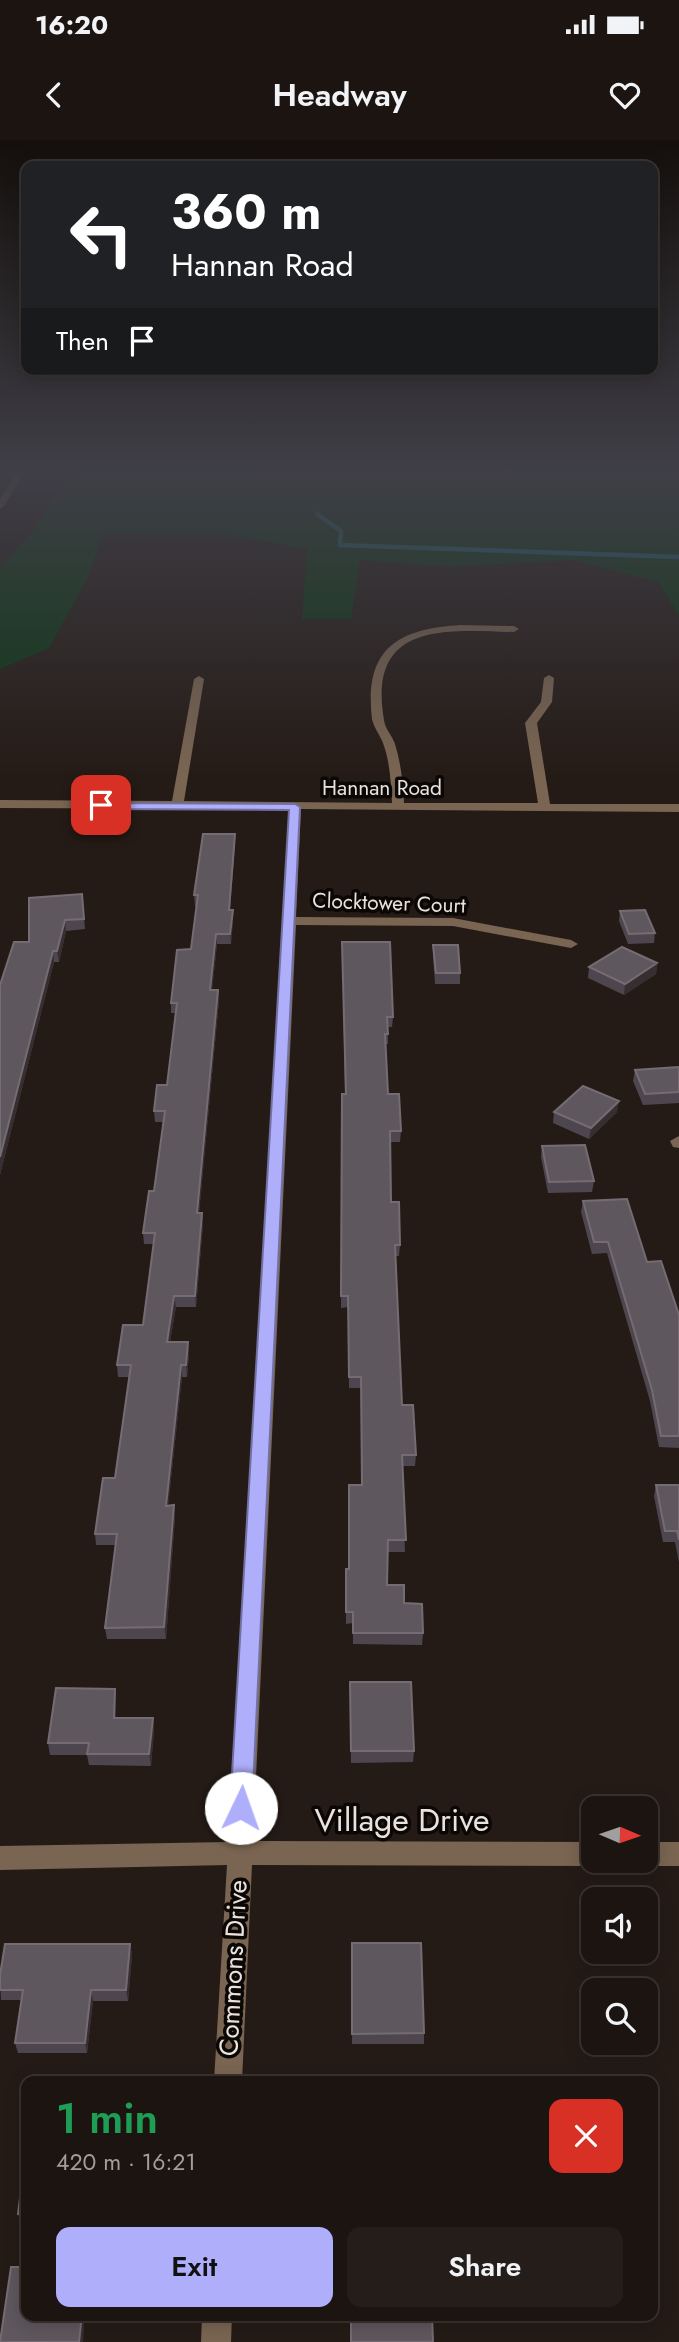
<!DOCTYPE html>
<html lang="en">
<head>
<meta charset="utf-8">
<style>
  :root { --surface:#1c1410; --page:#251d19; --text:#f1f3f6; --muted:#a09e9f; --line:#3a3330; --accent:#afaefa }
  body { margin:0; font-family:Jost,sans-serif; background:var(--page); color:var(--text); height:100vh; display:flex; flex-direction:column; font-size:26px; white-space:nowrap }
  * { box-sizing:border-box; margin:0 }
  p { font-size:23px; color:var(--muted) }
  .icon { flex:none; width:38px; height:38px; fill:none; stroke:currentColor; stroke-width:2; stroke-linecap:round; stroke-linejoin:round }
  .map { position:relative; flex:1; overflow:hidden }
  .side { position:absolute; left:21px; top:1936px; width:637px; height:245px; display:flex; flex-direction:column; background:var(--surface); border-radius:14px; box-shadow:0 4px 18px #0003,0 0 0 2px var(--line) }
  .side>* { flex:none }
  .guide { position:absolute; left:21px; top:21px; width:637px; height:214px; border-radius:14px; box-shadow:0 4px 18px #0003,0 0 0 2px var(--line); background:#202124; color:#fff; overflow:hidden }
  .needle { width:46px; rotate:92deg }
  .fabs { position:absolute; left:581px; top:1656px; display:grid; gap:14px }
  .fabs a { display:grid; place-items:center; width:77px; height:77px; border-radius:14px; background:var(--surface); box-shadow:0 4px 18px #0003,0 0 0 2px var(--line); font-size:35px }
  .pin { position:absolute; display:grid; place-items:center; width:60px; height:60px; color:#fff; margin:-30px; border-radius:14px; box-shadow:0 4px 10px #0006 }
  .me { position:absolute; width:77px; margin:-38px; rotate:3deg; stroke-linejoin:round; filter:drop-shadow(0 0 5px #0008) }
  .turn { display:flex; align-items:center; gap:24px; height:147px; padding:0 35px; font-size:32px }
  .turn .icon { width:91px; height:91px; stroke-width:2.5 }
  .turn b { display:block; font-size:49px; line-height:60px }
  .then { display:flex; align-items:center; height:66px; padding:0 35px; background:#0003; gap:14px; font-size:26px }
  .round { display:grid; place-items:center; flex:none; width:74px; height:74px; border-radius:14px; background:var(--page) }
  .summary { display:flex; align-items:center; justify-content:space-between; height:119px; padding:0 35px }
  h1 { font-size:42px; font-weight:600; line-height:52px; color:#1e9e55 }
  .action { display:flex; gap:14px; margin-top:auto; padding:14px 35px }
  .action a { flex:1; height:80px; border-radius:14px; background:var(--accent); color:#111; font-size:28px; font-weight:600; line-height:80px; text-align:center }
  .action a+a { background:var(--page); color:var(--text) }
  .status { display:flex; justify-content:space-between; align-items:center; height:49px; padding:0 35px; background:var(--surface); direction:ltr }
  .status svg { height:19px; fill:currentColor }
  header { display:flex; justify-content:space-between; align-items:center; height:91px; padding:0 35px; background:var(--surface); font-size:32px; font-weight:600 }
  .map>svg:first-child { display:block }
  .green { fill:#0a3713 }
  .lines { fill:none; stroke-linecap:round; stroke-linejoin:round }
  .stream { stroke:#1e6571; stroke-width:4.5 }
  .minor { fill:#7a6552; fill-rule:evenodd }
  .wall { fill:#4e464e }
  .shaded-wall { fill:#362e31 }
  .building { fill:#5e575d; stroke:#746c72; stroke-width:2 }
  .route { fill:#afaefa; stroke:#7271a2; stroke-width:2 }
  .labels { text-anchor:middle; dominant-baseline:central; stroke-width:7; stroke-linejoin:round; paint-order:stroke }
  .far-street-label { font-size:21px; fill:#e9e2de; stroke:#0b0705 }
  .street-label { font-size:26px; fill:#e9e2de; stroke:#0b0705 }
  .near-street-label { font-size:32px; fill:#e9e2de; stroke:#0b0705 }
</style>
</head>
<body>
<div class="status"><b>16:20</b><svg viewBox="0 0 49 12"><path d="M0 12V9h3v3zM5 12V6h3v6zM10 12V3h3v9zM15 12V0h3v12zM26 1h20v11H26zM47 4h2v5h-2z"/></svg></div>
<header><svg class="icon" aria-label="back" viewBox="0 0 24 24"><path d="M15 5l-7 7 7 7"/></svg>Headway<svg class="icon" aria-label="heart" viewBox="0 0 24 24"><path d="M12 20l-8-8c-3-5 5-10 8-4 3-6 11-1 8 4z"/></svg></header>
<div class="map">
<svg width="679" height="2202" viewBox="0 0 679 2202">
  <rect width="100%" height="100%" fill="#251b16"/>
  <path class="green" d="M85 328H679V475L658 442 573 420 448 427 360 420 351 479H302L307 409 231 395 103 394 88 437 49 508 0 529V428L34 390 61 347Z"/>
  <g class="lines">
    <path class="stream" d="M317 374 341 391 340 405 679 417"/>
    <path class="minor" d="M19 328H27L4 366 0 369V359Z
      M460 485 514 486 519 489 514 492C446 490 367 481 384 580 385 589 392 595 395 604 401 623 403 643 404 663H538L525 583 541 562 544 538 549 535 554 538 552 562 537 583 550 664H679V672L301 669 296 777 453 778 571 800 578 804 571 808 453 786 296 785 253 1701 593 1702V1720H603L593 1726 252 1725 242 1941H214L227 1725 0 1730V1706L228 1702 289 669 0 668V660L172 661 194 539 199 536 204 539 184 661 392 663C391 643 390 622 383 603 380 595 374 588 372 579 364 509 397 489 460 485Z
      M679 996V1008L673 1007 670 1001Z
      M646 1702H679V1726H646L637 1722 636 1720H646Z
      M202 2175H232L231 2202H201Z"/>
  </g>
  <path class="wall" d="M235 704 230 770 233 780 231 804H217L212 850H218L219 860 199 1073H202L203 1084 196 1167H176L170 1202H188L189 1214 187 1237H182L168 1366 175 1377 166 1499H107L105 1488 116 1405H96L95 1394 115 1338 129 1237H118L117 1225 143 1185 153 1104H144L143 1093 154 1051 163 982H155L154 971 167 945 175 873H171V863L191 809 197 766H195L194 755Z
    M82 754 85 789 66 791 59 822H54L0 1035V846L29 802Z
    M620 771 655 793 654 803 628 804 619 781Z
    M342 802 393 877 392 887H388V904H386L388 954 401 991 400 1002H390L391 1062 400 1105 399 1116H395L402 1265 416 1315 415 1326H402L405 1412H388L387 1445 404 1463 423 1493 422 1505 353 1504V1483L346 1484V1429H349L362 1345 361 1248H349L348 1167 341 1168 342 954H345Z
    M433 805 460 833V844H435L433 816Z
    M657 823 656 834 624 855 588 838 589 827Z
    M679 927V963L643 965 633 941 635 930Z
    M554 972H617L589 999 553 983Z
    M542 1006 594 1041 592 1052 548 1053 541 1017Z
    M583 1061 647 1122 679 1175V1308L659 1307 650 1261 607 1113 592 1114 581 1072Z
    M656 1345H679V1422L675 1402H663L654 1356Z
    M350 1542 414 1611 413 1622 351 1623Z
    M115 1549 116 1560V1578H153L154 1590 151 1626 89 1625 87 1615H50L48 1603Z
    M352 1803 424 1893V1904H352Z
    M130 1804 132 1815 128 1861H93L87 1913H18L15 1903 21 1860H1L0 1835Z
    M26 2008V2083H21L18 2074Z"/>
  <path class="shaded-wall" d="M235 694V704L229 780V770Z
    M233 770V780L231 804 230 794Z
    M65 780 66 791 59 822 57 811Z
    M216 794 217 804 211 861 210 850Z
    M53 811 54 822 0 1035V1017Z
    M657 823 656 834 624 855 625 844Z
    M218 850 219 860 198 1084 197 1073Z
    M619 961 617 972 589 999 591 988Z
    M202 1073 203 1084 196 1167 195 1156Z
    M174 1156 176 1167 168 1214 167 1202Z
    M188 1202 189 1214 187 1237 186 1225Z
    M181 1225 182 1237 167 1377 166 1366Z
    M174 1365 175 1377 166 1499 164 1487Z
    M115 1549 116 1560V1589L114 1578Z
    M153 1578 154 1590 151 1626 149 1614Z
    M130 1804 132 1815 128 1861 126 1850Z
    M91 1850 93 1861 87 1913 85 1903Z
    M82 2175H85L83 2202H79Z"/>
  <path class="building" d="M203 694H235L229 770H233L230 794H216L210 850H218L197 1073H202L195 1156H174L167 1202H188L186 1225H181L166 1366 174 1365 164 1487 105 1488 117 1394H95L103 1338H115L131 1225H117L123 1185H143L155 1093H143L149 1051H154L165 971H154L157 945H167L177 863H171L177 810 191 809 198 755H194Z
    M82 754 84 779 65 780 57 811H53L0 1017V845L14 802H29V758Z
    M645 770 655 793 629 794 620 771Z
    M342 802H390L393 877H387L388 894H385L388 954H399L401 991H390L391 1062H399L400 1105H395L402 1265H413L416 1315H402L406 1400H388L387 1445H404V1463L422 1464 423 1493H353V1472H346V1429H349V1345H362L361 1237H349L348 1156H341L342 954H346Z
    M433 805H458L460 833H436Z
    M622 807 657 823 625 844 589 827Z
    M679 927V952L645 954 635 930Z
    M583 946 619 961 591 988 554 972Z
    M585 1005 594 1041 549 1042 542 1006Z
    M627 1059 647 1122 661 1121 679 1175V1296H661L652 1250 608 1102H594L583 1061Z
    M656 1345H679V1400L677 1391H665Z
    M350 1542H411L414 1611H351Z
    M56 1548 115 1549 114 1578H153L149 1614H87L89 1603H48Z
    M352 1803H421L424 1893 352 1894Z
    M5 1804H130L126 1850H91L85 1903H15L23 1850H0V1835Z
    M26 2008V2074H18Z
    M11 2127H26V2175H82L79 2202H0Z
    M351 2175H432L433 2202H351Z"/>
  <linearGradient id="sky" x2="0" y2="1"><stop stop-color="#140f0c"/><stop offset="0.52" stop-color="#403f47"/><stop offset="1" stop-color="#403f47" stop-opacity="0"/></linearGradient>
  <rect width="679" height="636" fill="url(#sky)"/>
  <path class="route" d="M97 663 295 664 300 667 252 1668 249 1675 241 1678 233 1675 230 1668 289 670 101 669 96 665Z"/>
  <g class="labels">
    <g class="far-street-label">
      <text x="382" y="648">Hannan Road</text>
      <text transform="translate(389 763) rotate(2)">Clocktower Court</text>
    </g>
    <g class="street-label">
      <text transform="translate(233 1828) rotate(-87)">Commons Drive</text>
    </g>
    <g class="near-street-label">
      <text x="402" y="1680">Village Drive</text>
    </g>
  </g>
</svg>
<div class="fabs">
<a><svg class="needle" viewBox="-14 -14 28 28"><path d="M0-13l5 13h-10z" fill="#e53935"/><path d="M0 13l5-13h-10z" fill="#a09e9f"/></svg></a>
<a><svg class="icon" aria-label="sound" viewBox="0 0 24 24"><path d="M4 9h4l5-4v14l-5-4H4zM17 9q2 3 0 6"/></svg></a>
<a><svg class="icon" aria-label="search" viewBox="0 0 24 24"><circle cx="10" cy="10" r="6"/><path d="M15 15l6 6"/></svg></a>
</div>
<div class="pin" style="left:101px;top:665px;background:#d93025"><svg class="icon" aria-label="arrive" viewBox="0 0 24 24"><path d="M6 21V4h12l-3 4 3 4H6"/></svg></div>
<svg class="me" style="left:241px;top:1668px" viewBox="-20 -20 40 40"><circle r="19" fill="#fff"/><path d="M0-13L10 11 0 6-10 11z" fill="#afaefa"/></svg>
<div class="guide">
<div class="turn"><svg class="icon" aria-label="left" viewBox="0 0 24 24"><path d="M17 20v-9H6M10 6l-5 5 5 5"/></svg><div><b>360 m</b>Hannan Road</div></div>
<div class="then">Then<svg class="icon" aria-label="arrive" viewBox="0 0 24 24"><path d="M6 21V4h12l-3 4 3 4H6"/></svg></div>
</div>
<section class="side">
<div class="summary"><div><h1>1 min</h1><p>420 m · 16:21</p></div><a class="round" style="background:#d93025;color:#fff"><svg class="icon" aria-label="close" viewBox="0 0 24 24"><path d="M6 6l12 12M18 6L6 18"/></svg></a></div>
<div class="action"><a>Exit</a><a>Share</a></div>
</section>
</div>
</body>
</html>
